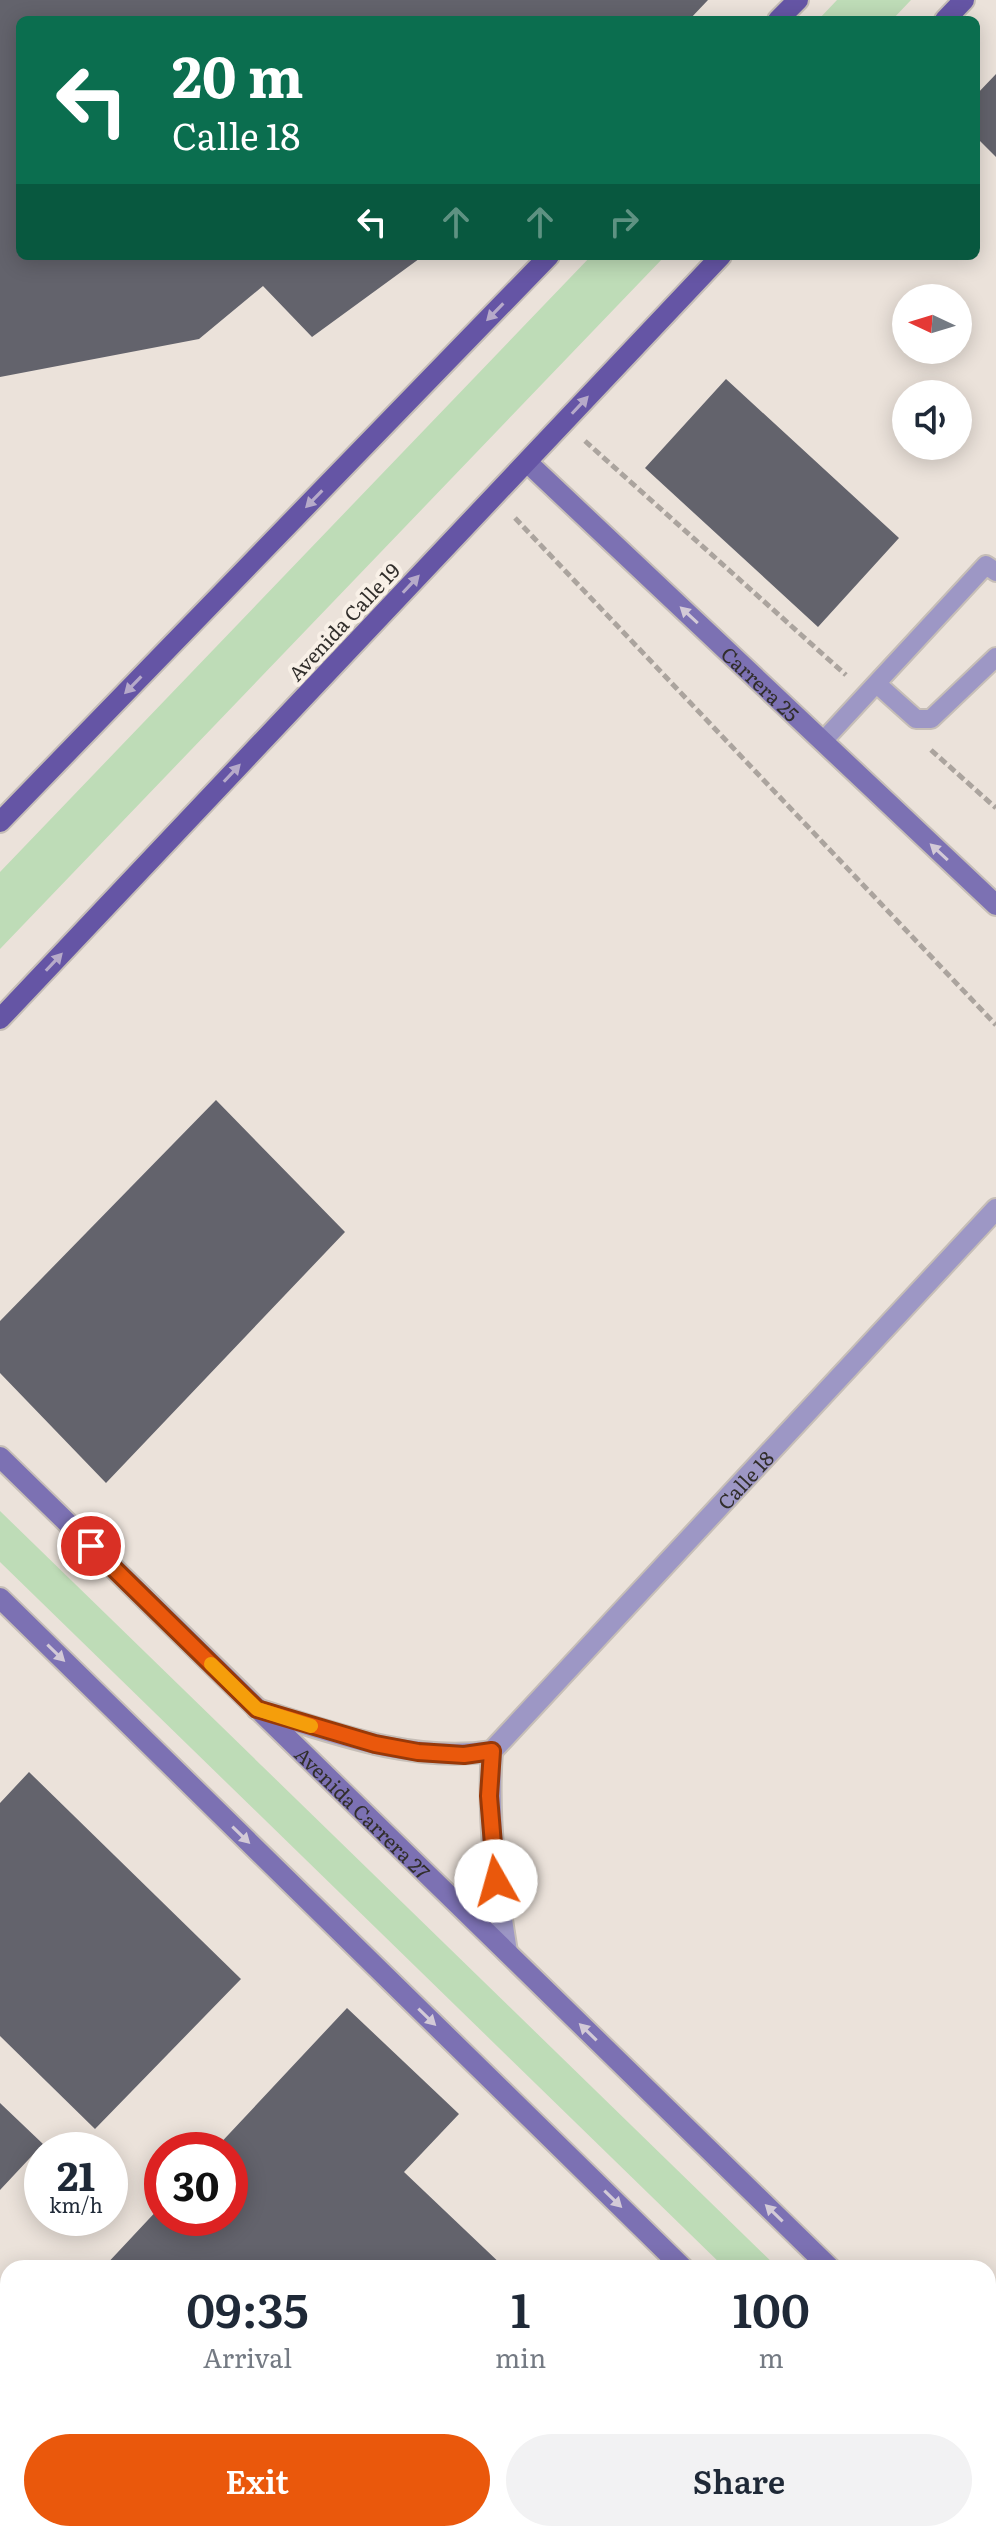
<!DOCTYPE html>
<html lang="en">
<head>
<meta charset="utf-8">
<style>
  :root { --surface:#fff; --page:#f2f2f3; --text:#1f2937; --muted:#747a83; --accent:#ea580c }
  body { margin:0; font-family:Literata,serif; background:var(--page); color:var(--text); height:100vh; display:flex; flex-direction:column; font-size:30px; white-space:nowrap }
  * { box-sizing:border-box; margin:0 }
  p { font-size:26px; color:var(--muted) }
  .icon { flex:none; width:44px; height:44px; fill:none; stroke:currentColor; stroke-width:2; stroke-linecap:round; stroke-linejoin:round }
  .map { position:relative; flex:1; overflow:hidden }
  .details { position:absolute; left:0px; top:2260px; width:996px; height:282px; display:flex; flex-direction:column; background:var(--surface); border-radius:24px 24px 0 0; box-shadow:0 4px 20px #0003 }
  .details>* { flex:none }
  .guide { position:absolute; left:16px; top:16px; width:964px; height:244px; border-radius:12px; box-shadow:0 4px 20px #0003; background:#0b6e4f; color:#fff; overflow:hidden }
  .needle { width:52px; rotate:274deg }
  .tools { position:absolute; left:892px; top:284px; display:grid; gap:16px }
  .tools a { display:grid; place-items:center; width:80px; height:80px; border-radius:50%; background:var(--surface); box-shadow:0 4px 20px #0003; font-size:40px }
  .speed { position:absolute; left:24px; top:2132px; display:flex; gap:16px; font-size:40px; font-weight:700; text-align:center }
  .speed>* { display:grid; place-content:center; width:104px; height:104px; border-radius:50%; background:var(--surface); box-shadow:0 4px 20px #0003; line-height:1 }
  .speed small { font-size:20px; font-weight:400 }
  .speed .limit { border:12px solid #d22; background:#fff; color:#111 }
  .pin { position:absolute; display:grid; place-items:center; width:68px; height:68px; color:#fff; margin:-34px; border:4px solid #fff; border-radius:50%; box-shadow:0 2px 8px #0007 }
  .me { position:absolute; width:88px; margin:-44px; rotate:353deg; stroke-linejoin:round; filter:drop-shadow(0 0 6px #0008) }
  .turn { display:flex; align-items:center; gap:28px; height:168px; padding:0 24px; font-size:36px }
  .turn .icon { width:104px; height:104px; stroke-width:2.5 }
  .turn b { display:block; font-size:56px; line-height:68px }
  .lanes { display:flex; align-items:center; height:76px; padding:0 24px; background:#0003; justify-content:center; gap:40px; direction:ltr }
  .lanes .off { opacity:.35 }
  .eta { display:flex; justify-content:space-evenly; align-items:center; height:136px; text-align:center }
  .eta b { font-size:48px; font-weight:600; line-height:56px }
  .button { display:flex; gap:16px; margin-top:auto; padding:16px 24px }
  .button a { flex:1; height:92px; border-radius:48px; background:var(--accent); color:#fff; font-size:32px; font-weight:600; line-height:92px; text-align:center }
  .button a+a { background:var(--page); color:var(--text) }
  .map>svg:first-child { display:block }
  .green { fill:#bedcb7 }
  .building { fill:#63636c }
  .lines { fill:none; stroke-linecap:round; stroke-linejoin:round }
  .lane-casing { stroke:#c6beb7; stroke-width:22 }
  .street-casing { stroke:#c6beb7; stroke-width:24 }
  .secondary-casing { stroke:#c6beb7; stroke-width:24 }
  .primary-casing { stroke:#c6beb7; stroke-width:24 }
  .path { stroke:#aba49e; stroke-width:5; stroke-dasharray:8 4; stroke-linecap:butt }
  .lane { stroke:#9d97c5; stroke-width:18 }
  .street { stroke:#9d97c5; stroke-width:20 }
  .secondary { stroke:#7c71b3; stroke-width:20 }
  .primary { stroke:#6555a5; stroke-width:20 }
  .oneway { fill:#b6aac9 }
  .oneway2 { fill:#d3cad7 }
  .route-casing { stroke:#983908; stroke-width:20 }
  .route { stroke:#ea580c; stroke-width:14 }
  .slow { stroke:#f59e0b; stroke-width:14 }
  .labels { text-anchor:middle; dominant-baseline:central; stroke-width:8; stroke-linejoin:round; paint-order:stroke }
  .street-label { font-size:20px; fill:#312e2b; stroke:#f8f0e7 }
</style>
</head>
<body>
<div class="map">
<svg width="996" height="2541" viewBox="0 0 996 2541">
  <rect width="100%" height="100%" fill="#ebe2da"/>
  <path class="green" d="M837 0H911L892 20H818Z
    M591 256H665L0 949V872Z
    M0 1511 778 2268H725L0 1562Z
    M988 2473 996 2481V2532L988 2524Z"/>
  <path class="building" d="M0 0H708L689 20H20V256H423L312 337 263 286 199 339 0 377Z
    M996 74V157L976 137V95Z
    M726 379 899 538 818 627 645 468Z
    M216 1100 345 1232 106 1483 0 1373V1321Z
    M29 1772 241 1979 95 2129 0 2036V1803Z
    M347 2008 459 2114 404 2172 505 2268H103L162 2205V2218H230V2150H214Z
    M0 2103 43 2144 0 2190Z
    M312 2534H520L527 2541H319Z"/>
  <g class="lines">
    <g class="lane-casing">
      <path id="lane" d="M877 684 916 719H931L996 657
        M823 741 986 565 996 572"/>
    </g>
    <g class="street-casing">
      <g id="street">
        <path id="s1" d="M257 1709C333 1733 412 1763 492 1751L996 1209"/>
        <path d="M492 1751C487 1819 496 1884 507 1952"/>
        <path d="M0 2350 8 2358"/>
        <path d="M186 2534 193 2541"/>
      </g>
    </g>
    <g class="secondary-casing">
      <g id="secondary">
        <path id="s2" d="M527 462 996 905"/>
        <path id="s3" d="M0 1457 830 2268"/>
        <path d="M0 1598 683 2268"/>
        <path d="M988 2423 996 2430"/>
        <path d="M955 2534 962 2541"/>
      </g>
    </g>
    <g class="primary-casing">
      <path id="primary" d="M778 20 798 0
        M945 20 964 0
        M0 822 549 256
        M0 1019 721 256"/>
    </g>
    <path class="path" d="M585 441 846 675
      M515 518 996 1025
      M931 750 996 808"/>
    <use href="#lane" class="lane"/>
    <use href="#street" class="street"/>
    <use href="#secondary" class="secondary"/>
    <use href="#primary" class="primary"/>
  </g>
  <defs><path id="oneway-solid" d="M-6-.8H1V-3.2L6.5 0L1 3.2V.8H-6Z" transform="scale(2)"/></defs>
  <g class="oneway">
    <use href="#oneway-solid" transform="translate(495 312) rotate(134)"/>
    <use href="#oneway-solid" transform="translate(580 405) rotate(-47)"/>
    <use href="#oneway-solid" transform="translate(314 499) rotate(134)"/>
    <use href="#oneway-solid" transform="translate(411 584) rotate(-47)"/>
    <use href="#oneway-solid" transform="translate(133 685) rotate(134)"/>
    <use href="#oneway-solid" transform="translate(232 773) rotate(-47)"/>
    <use href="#oneway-solid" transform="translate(54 962) rotate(-47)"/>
  </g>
  <g class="oneway2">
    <use href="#oneway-solid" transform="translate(689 615) rotate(-137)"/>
    <use href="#oneway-solid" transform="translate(939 852) rotate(-137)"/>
    <use href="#oneway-solid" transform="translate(56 1653) rotate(44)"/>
    <use href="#oneway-solid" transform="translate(241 1835) rotate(44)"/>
    <use href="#oneway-solid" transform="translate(427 2017) rotate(44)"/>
    <use href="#oneway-solid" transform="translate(588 2032) rotate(-136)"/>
    <use href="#oneway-solid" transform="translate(613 2199) rotate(44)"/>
    <use href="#oneway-solid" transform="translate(774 2213) rotate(-136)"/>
  </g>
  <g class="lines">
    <g class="route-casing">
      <path id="route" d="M91 1546 257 1709 375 1744 418 1752 464 1755 492 1751 489 1796 496 1881"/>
    </g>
    <use href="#route" class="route"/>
    <path class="slow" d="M211 1664 257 1709 311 1726"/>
  </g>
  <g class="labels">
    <g class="street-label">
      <text transform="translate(343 621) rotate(-47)">Avenida Calle 19</text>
      <text stroke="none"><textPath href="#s2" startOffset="322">Carrera 25</textPath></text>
      <text stroke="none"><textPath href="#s1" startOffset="612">Calle 18</textPath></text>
      <text stroke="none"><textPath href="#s3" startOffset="508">Avenida Carrera 27</textPath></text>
    </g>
  </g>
</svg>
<div class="tools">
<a><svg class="needle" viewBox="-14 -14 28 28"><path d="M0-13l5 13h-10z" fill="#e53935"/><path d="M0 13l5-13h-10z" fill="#747a83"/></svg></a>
<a><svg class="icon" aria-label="sound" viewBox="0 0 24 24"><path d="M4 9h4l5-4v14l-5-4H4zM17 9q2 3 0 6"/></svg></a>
</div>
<div class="speed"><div>21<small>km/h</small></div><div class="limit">30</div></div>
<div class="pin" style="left:91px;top:1546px;background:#d93025"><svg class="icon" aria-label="arrive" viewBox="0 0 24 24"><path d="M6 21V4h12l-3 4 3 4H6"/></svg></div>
<svg class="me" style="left:496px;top:1881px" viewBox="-20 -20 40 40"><circle r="19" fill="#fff"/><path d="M0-13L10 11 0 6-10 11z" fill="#ea580c"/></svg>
<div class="guide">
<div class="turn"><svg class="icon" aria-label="left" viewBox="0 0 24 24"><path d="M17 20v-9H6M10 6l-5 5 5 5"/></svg><div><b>20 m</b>Calle 18</div></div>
<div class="lanes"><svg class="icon" aria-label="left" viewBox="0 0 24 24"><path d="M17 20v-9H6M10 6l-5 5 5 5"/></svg><svg class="icon off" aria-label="ahead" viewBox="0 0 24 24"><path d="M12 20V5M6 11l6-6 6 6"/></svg><svg class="icon off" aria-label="ahead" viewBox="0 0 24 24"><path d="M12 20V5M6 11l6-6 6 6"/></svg><svg class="icon off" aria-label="right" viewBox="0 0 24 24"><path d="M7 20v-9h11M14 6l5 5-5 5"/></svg></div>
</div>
<section class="details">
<div class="eta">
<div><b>09:35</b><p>Arrival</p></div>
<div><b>1</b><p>min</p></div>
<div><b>100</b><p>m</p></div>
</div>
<div class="button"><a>Exit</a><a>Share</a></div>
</section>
</div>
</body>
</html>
